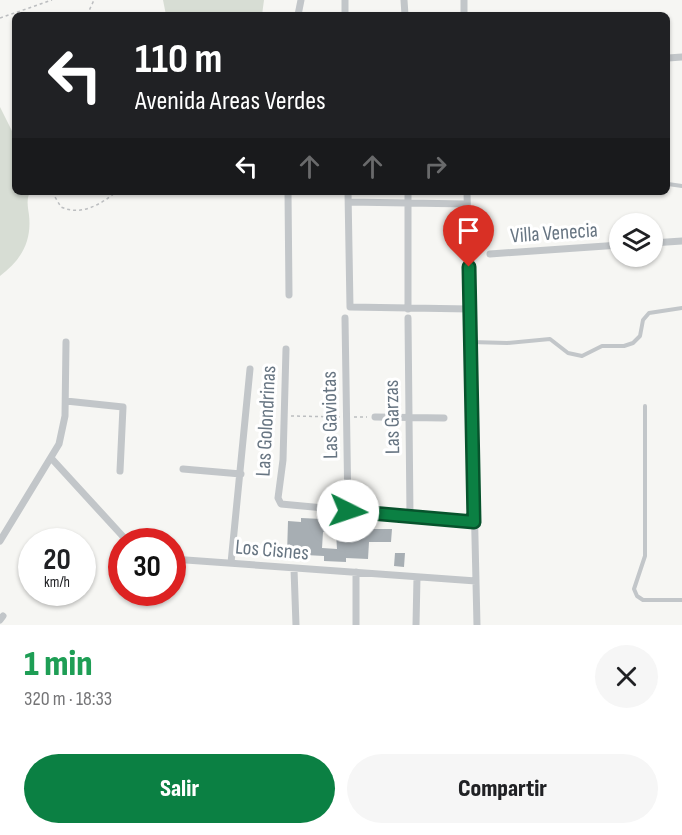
<!DOCTYPE html>
<html lang="es">
<head>
<meta charset="utf-8">
<style>
  :root { --surface:#fff; --page:#f6f6f6; --text:#202124; --muted:#757577; --accent:#0b8043 }
  body { margin:0; font-family:"Sofia Sans Condensed",sans-serif; background:var(--page); color:var(--text); height:100vh; display:flex; flex-direction:column; font-size:22px; white-space:nowrap }
  * { box-sizing:border-box; margin:0 }
  p { font-size:20px; color:var(--muted) }
  .icon { flex:none; width:33px; height:33px; fill:none; stroke:currentColor; stroke-width:2; stroke-linecap:round; stroke-linejoin:round }
  .map { position:relative; height:625px; overflow:hidden }
  .sheet { display:flex; flex-direction:column; background:var(--surface); flex:1 }
  .sheet>* { flex:none }
  .banner { position:absolute; left:12px; top:12px; width:658px; height:183px; border-radius:9px; box-shadow:0 2px 4px #0004; background:#202124; color:#fff; overflow:hidden }
  .buttons { position:absolute; left:609px; top:213px; display:grid; gap:12px }
  .buttons a { display:grid; place-items:center; width:54px; height:54px; border-radius:50%; background:var(--surface); box-shadow:0 2px 4px #0004; font-size:30px }
  .speed { position:absolute; left:18px; top:528px; display:flex; gap:12px; font-size:30px; font-weight:700; text-align:center }
  .speed>* { display:grid; place-content:center; width:78px; height:78px; border-radius:50%; background:var(--surface); box-shadow:0 2px 4px #0004; line-height:1 }
  .speed small { font-size:15px; font-weight:400 }
  .speed .limit { border:9px solid #d22; background:#fff; color:#111 }
  .pin { position:absolute; display:grid; place-items:center; width:51px; height:51px; color:#fff; margin:-62px -26px; border-radius:50% 50% 50% 0; rotate:-45deg; box-shadow:0 0 6px #0007 }
  .pin .icon { rotate:45deg }
  .me { position:absolute; width:66px; margin:-33px; rotate:94deg; stroke-linejoin:round; filter:drop-shadow(0 0 4px #0008) }
  .turn { display:flex; align-items:center; gap:21px; height:126px; padding:0 24px; font-size:27px }
  .turn .icon { width:78px; height:78px; stroke-width:2.5 }
  .turn b { display:block; font-size:42px; line-height:51px }
  .lanes { display:flex; align-items:center; height:57px; padding:0 24px; background:#0003; justify-content:center; gap:30px; direction:ltr }
  .lanes .off { opacity:.35 }
  .round { display:grid; place-items:center; flex:none; width:63px; height:63px; border-radius:32px; background:var(--page) }
  .head { display:flex; align-items:center; justify-content:space-between; height:102px; padding:0 24px }
  h1 { font-size:36px; font-weight:800; line-height:45px; color:#1e9e55 }
  .button { display:flex; gap:12px; margin-top:auto; padding:12px 24px }
  .button a { flex:1; height:69px; border-radius:36px; background:var(--accent); color:#fff; font-size:24px; font-weight:800; line-height:69px; text-align:center }
  .button a+a { background:var(--page); color:var(--text) }
  .map>svg:first-child { display:block }
  .green { fill:#d7ddd4 }
  .building { fill:#a7aeb3; fill-rule:evenodd }
  .lines { fill:none; stroke-linecap:round; stroke-linejoin:round }
  .path { stroke:#bcbec0; stroke-width:1.5; stroke-dasharray:3 3; stroke-linecap:butt }
  .service { stroke:#c2c6c9; stroke-width:4 }
  .minor { stroke:#c2c6c9; stroke-width:7 }
  .route-casing { stroke:#07532c; stroke-width:15 }
  .route { stroke:#0b8043; stroke-width:10 }
  .labels { text-anchor:middle; dominant-baseline:central; stroke-width:6; stroke-linejoin:round; paint-order:stroke }
  .street-label { font-size:21px; fill:#677582; stroke:#fff }
</style>
</head>
<body>
<div class="map">
<svg width="682" height="625" viewBox="0 0 682 625">
  <rect width="100%" height="100%" fill="#f6f6f3"/>
  <path class="green" d="M163 0H264L262 15H166Z
    M0 107 15 137V192H30C26 200 28 207 29 215 32 242 21 260 0 276Z"/>
  <path class="building" d="M301 518 344 520V530L360 531V525H368V529H392L391 542H369L368 559 346 558V562L324 561V556L287 554 288 521 301 522ZM323 532 336 533 337 549 322 548Z
    M395 553H405L404 567 394 566Z"/>
  <g class="lines">
    <path class="path" d="M87 15 94 0
      M0 18 52 0
      M52 192 61 207C81 216 100 205 116 192
      M291 416 340 417
      M354 417H367"/>
    <path class="service" d="M668 184 682 186
      M471 342 507 343 550 339 568 353 582 356 602 346H624L633 343 640 336 643 320 649 313 682 308
      M645 406V556L634 589 637 596 643 600H682"/>
    <path class="minor" d="M345 0V15
      M404 0 405 15
      M298 15 301 0
      M464 15V0
      M668 58 682 57
      M288 192 289 295
      M348 192 350 307 470 309
      M408 192V309
      M467 192 477 625
      M349 202 467 204
      M652 243 682 241
      M490 254 620 245
      M345 318 348 511
      M408 318 410 516
      M286 349 283 460 278 498 281 504 474 522
      M66 401 123 407 120 471
      M375 417 444 418
      M52 459 128 542
      M183 469 241 474
      M0 541 59 444 65 416 66 342
      M172 559 476 581
      M231 563 250 369
      M294 569 296 625
      M356 572V625
      M0 620 3 616
      M416 625 417 577"/>
  </g>
  <g class="lines">
    <g class="route-casing">
      <path id="route" d="M348 511 474 522 469 267"/>
    </g>
    <use href="#route" class="route"/>
  </g>
  <g class="labels">
    <g class="street-label">
      <text transform="translate(554 233) rotate(-4)">Villa Venecia</text>
      <text transform="translate(330 415) rotate(-91)">Las Gaviotas</text>
      <text transform="translate(392 417) rotate(-91)">Las Garzas</text>
      <text transform="translate(266 421) rotate(-87)">Las Golondrinas</text>
      <text transform="translate(272 550) rotate(5)">Los Cisnes</text>
    </g>
  </g>
</svg>
<div class="buttons">
<a><svg class="icon" aria-label="layers" viewBox="0 0 24 24"><path d="M12 4l9 5-9 5-9-5zM3 14l9 5 9-5"/></svg></a>
</div>
<div class="speed"><div>20<small>km/h</small></div><div class="limit">30</div></div>
<div class="pin" style="left:469px;top:267px;background:#d93025"><svg class="icon" aria-label="arrive" viewBox="0 0 24 24"><path d="M6 21V4h12l-3 4 3 4H6"/></svg></div>
<svg class="me" style="left:348px;top:511px" viewBox="-20 -20 40 40"><circle r="19" fill="#fff"/><path d="M0-13L10 11 0 6-10 11z" fill="#0b8043"/></svg>
<div class="banner">
<div class="turn"><svg class="icon" aria-label="left" viewBox="0 0 24 24"><path d="M17 20v-9H6M10 6l-5 5 5 5"/></svg><div><b>110 m</b>Avenida Areas Verdes</div></div>
<div class="lanes"><svg class="icon" aria-label="left" viewBox="0 0 24 24"><path d="M17 20v-9H6M10 6l-5 5 5 5"/></svg><svg class="icon off" aria-label="ahead" viewBox="0 0 24 24"><path d="M12 20V5M6 11l6-6 6 6"/></svg><svg class="icon off" aria-label="ahead" viewBox="0 0 24 24"><path d="M12 20V5M6 11l6-6 6 6"/></svg><svg class="icon off" aria-label="right" viewBox="0 0 24 24"><path d="M7 20v-9h11M14 6l5 5-5 5"/></svg></div>
</div>
</div>
<section class="sheet">
<div class="head"><div><h1>1 min</h1><p>320 m · 18:33</p></div><a class="round"><svg class="icon" aria-label="close" viewBox="0 0 24 24"><path d="M6 6l12 12M18 6L6 18"/></svg></a></div>
<div class="button"><a>Salir</a><a>Compartir</a></div>
</section>
</body>
</html>
